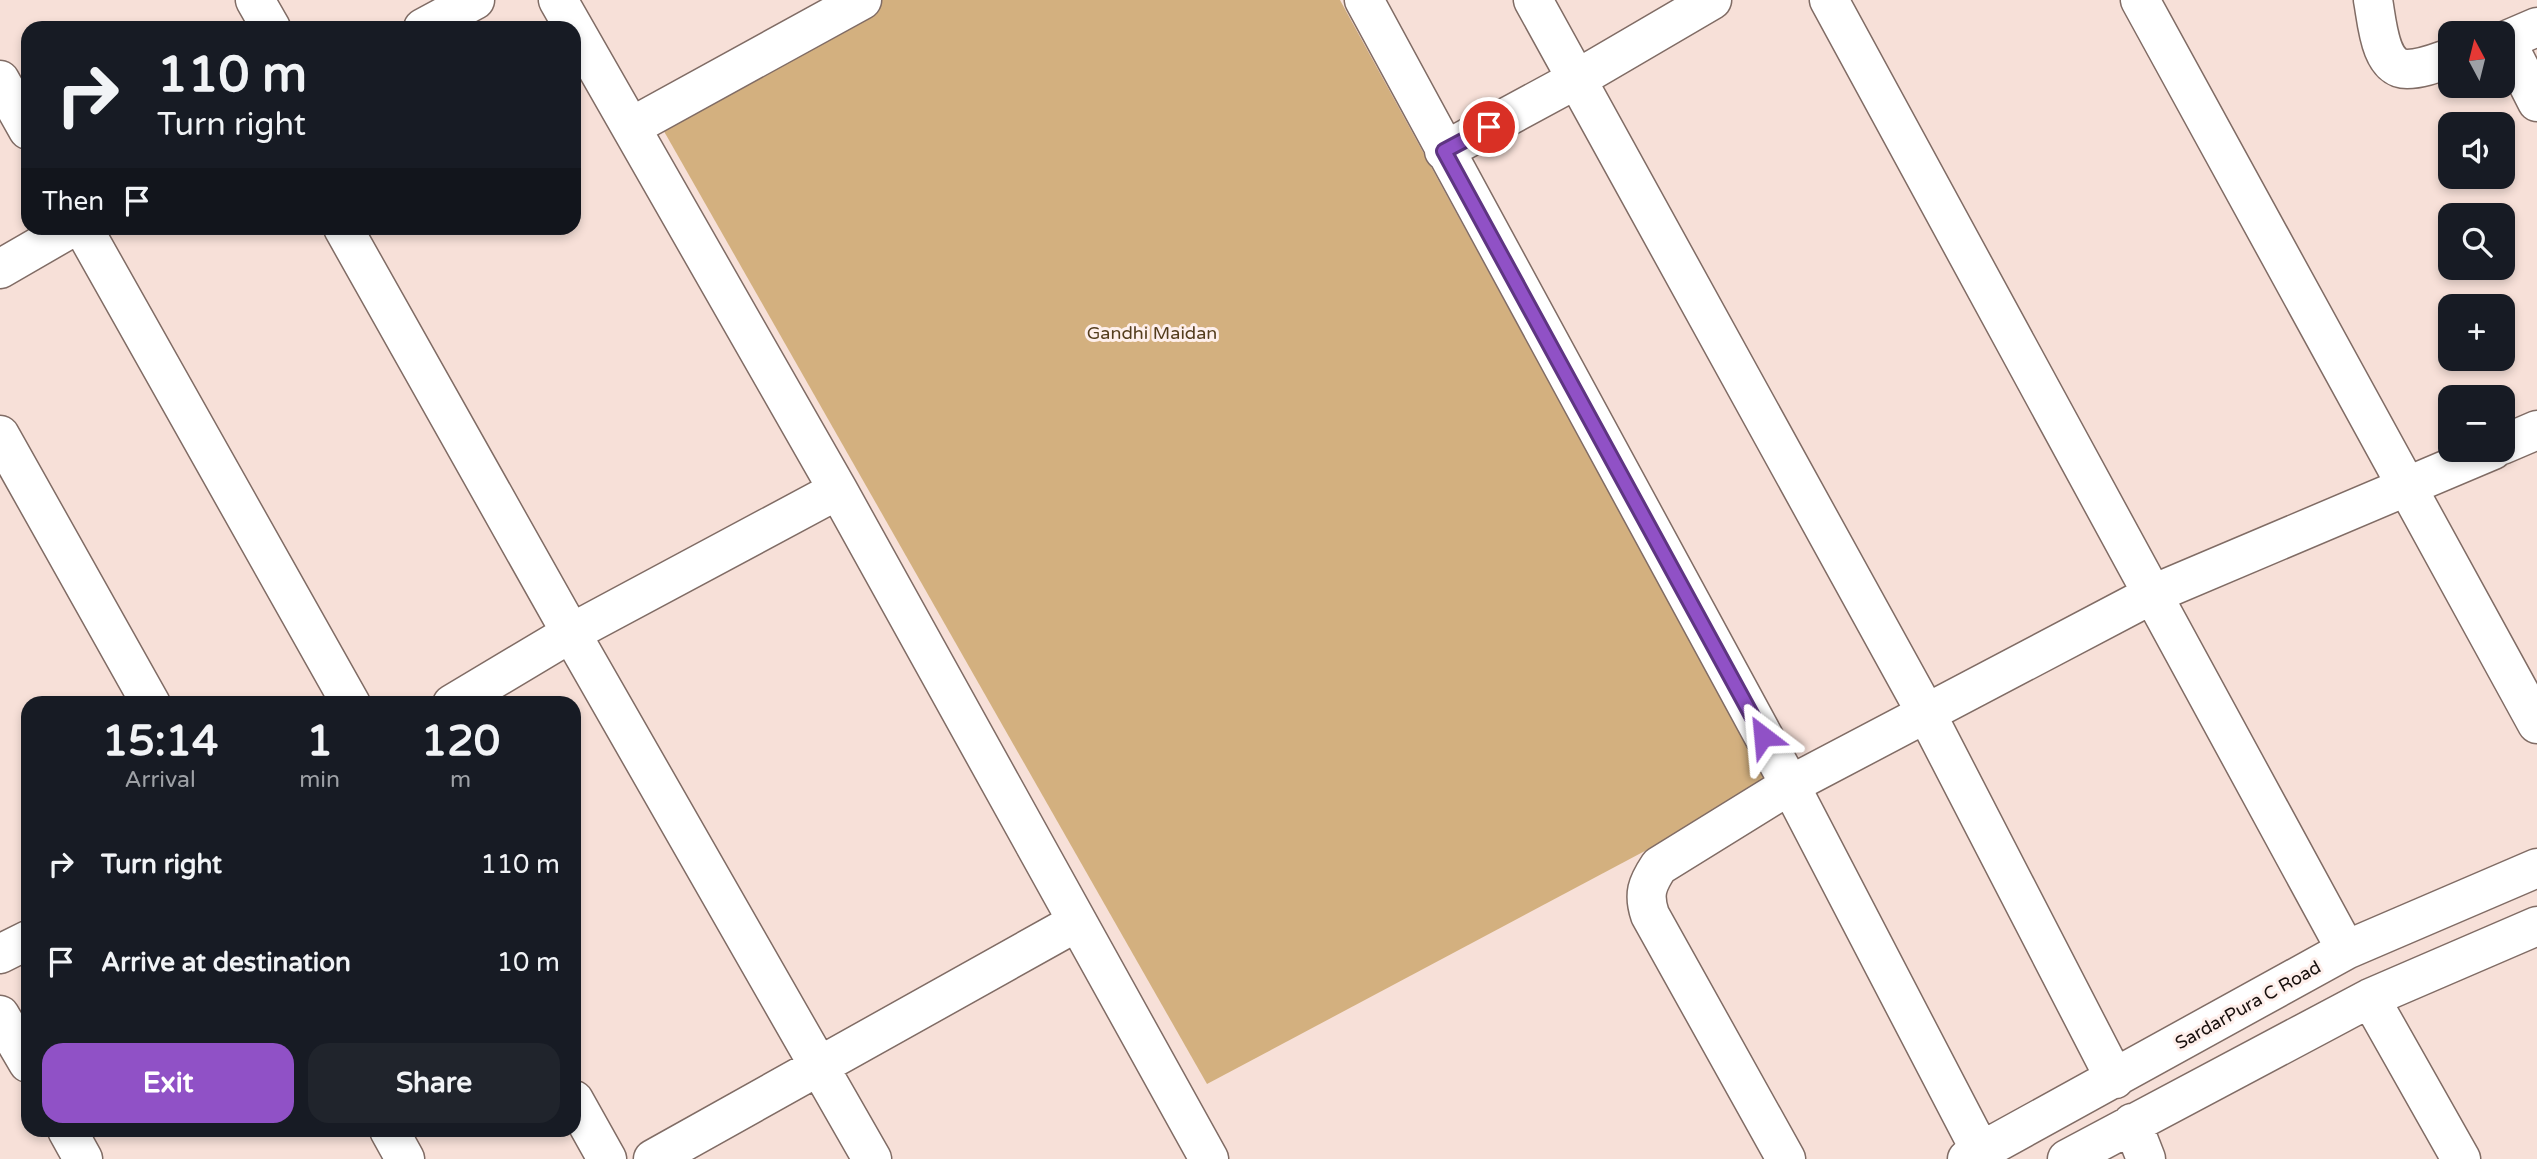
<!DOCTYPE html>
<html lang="en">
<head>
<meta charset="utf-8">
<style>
  :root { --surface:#171b24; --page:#20242c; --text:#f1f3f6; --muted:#9ea1a6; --accent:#9051c6 }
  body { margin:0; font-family:"Varela Round",sans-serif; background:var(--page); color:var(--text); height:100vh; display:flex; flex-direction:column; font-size:26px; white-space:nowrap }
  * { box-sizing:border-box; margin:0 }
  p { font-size:23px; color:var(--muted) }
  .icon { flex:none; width:38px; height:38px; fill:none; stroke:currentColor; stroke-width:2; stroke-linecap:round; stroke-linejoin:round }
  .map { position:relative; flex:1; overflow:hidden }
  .side { position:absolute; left:21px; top:696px; width:560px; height:441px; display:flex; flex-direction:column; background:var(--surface); border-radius:21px; box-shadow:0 4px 10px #0003 }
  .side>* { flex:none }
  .top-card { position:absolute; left:21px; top:21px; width:560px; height:214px; border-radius:21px; box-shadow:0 4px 10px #0003; background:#171b24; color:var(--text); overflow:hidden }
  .needle { width:46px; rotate:353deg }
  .fabs { position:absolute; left:2438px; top:21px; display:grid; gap:14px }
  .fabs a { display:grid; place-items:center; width:77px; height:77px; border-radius:14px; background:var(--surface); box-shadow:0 4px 10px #0003; font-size:35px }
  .pin { position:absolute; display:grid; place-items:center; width:60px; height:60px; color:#fff; margin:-30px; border:4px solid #fff; border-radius:50%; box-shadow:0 2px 7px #0007 }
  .me { position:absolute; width:77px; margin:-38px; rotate:331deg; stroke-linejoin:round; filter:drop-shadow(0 0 5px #0008) }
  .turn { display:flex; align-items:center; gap:24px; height:147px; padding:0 21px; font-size:32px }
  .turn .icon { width:91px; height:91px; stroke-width:2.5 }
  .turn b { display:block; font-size:49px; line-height:60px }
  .then { display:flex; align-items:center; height:66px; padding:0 21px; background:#0003; gap:14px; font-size:26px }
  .eta { display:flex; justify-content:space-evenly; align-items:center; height:119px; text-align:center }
  .eta b { font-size:42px; font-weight:700; line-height:49px }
  .cta { display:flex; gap:14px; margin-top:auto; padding:14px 21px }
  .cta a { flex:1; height:80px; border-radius:21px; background:var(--accent); color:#fff; font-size:28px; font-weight:700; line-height:80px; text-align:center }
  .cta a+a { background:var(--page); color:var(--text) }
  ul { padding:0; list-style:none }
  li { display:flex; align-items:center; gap:21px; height:98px; padding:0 21px }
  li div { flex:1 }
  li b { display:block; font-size:26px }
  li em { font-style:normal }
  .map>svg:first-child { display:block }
  .green { fill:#d3b07f }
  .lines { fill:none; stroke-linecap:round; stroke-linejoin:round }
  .minor-casing { stroke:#806c65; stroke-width:41 }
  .minor { stroke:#fff; stroke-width:38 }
  .route-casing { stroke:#5e3581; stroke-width:18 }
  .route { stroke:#9051c6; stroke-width:12 }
  .labels { text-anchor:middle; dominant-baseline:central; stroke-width:6; stroke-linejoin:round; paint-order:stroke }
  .park-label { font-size:18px; fill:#543d1d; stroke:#feefeb }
  .street-label { font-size:18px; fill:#170f0d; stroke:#feefeb }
</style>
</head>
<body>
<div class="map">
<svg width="2537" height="1159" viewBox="0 0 2537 1159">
  <rect width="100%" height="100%" fill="#f7e0d8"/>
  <path class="green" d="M829 0H1340L1769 785 1207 1084 645 98Z"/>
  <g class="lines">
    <g class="minor-casing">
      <path id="minor" d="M255 0 271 28
        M558 0 838 490 1209 1159
        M1364 0 1790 785 1981 1152
        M1533 0 1926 713 2115 1079
        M1829 0 2346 950
        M2140 0 2537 724
        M2373 0C2377 20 2379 69 2407 69 2422 69 2436 63 2450 58
        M423 28 475 0
        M2506 41 2537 102
        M2502 42 2537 27
        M0 80 28 130
        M631 127 862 0
        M1444 151 1577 79 1712 0
        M83 228 351 704
        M343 228 571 633 872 1159
        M0 269 71 228
        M0 435 151 704
        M2502 445 2537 430
        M452 704 571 633 838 490
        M0 954 28 940
        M2370 998 2461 1159
        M0 1015 28 1063
        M574 1100 607 1159
        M2132 1123 2146 1159
        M67 1130 83 1159
        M389 1130 405 1159
        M653 1159 1077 922
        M1786 1159 1650 915C1643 894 1647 884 1659 866L1790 785 2153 594 2493 450
        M1967 1159 2346 950 2537 868
        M2067 1159 2370 998 2537 926"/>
    </g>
    <use href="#minor" class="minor"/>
  </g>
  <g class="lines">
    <g class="route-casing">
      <path id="route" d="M1489 127 1444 151 1763 736"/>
    </g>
    <use href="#route" class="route"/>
  </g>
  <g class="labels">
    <g class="park-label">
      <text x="1152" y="333">Gandhi Maidan</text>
    </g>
    <g class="street-label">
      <text transform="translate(2248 1005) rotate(-29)">SardarPura C Road</text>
    </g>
  </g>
</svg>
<div class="fabs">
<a><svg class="needle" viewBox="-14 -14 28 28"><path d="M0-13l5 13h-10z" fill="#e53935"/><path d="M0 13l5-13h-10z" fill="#9ea1a6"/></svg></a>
<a><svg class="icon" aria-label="sound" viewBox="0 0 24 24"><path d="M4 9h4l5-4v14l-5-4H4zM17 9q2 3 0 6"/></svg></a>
<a><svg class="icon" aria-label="search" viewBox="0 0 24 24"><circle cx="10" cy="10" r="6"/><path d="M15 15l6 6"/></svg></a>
<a>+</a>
<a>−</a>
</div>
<div class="pin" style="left:1489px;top:127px;background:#d93025"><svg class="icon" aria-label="arrive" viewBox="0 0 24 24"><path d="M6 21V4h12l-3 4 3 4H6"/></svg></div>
<svg class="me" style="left:1763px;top:736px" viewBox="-20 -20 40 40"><path d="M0-17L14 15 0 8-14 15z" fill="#9051c6" stroke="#fff" stroke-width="4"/></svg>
<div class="top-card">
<div class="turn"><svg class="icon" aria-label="right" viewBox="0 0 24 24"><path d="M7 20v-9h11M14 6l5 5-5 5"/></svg><div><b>110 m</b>Turn right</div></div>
<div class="then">Then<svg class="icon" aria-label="arrive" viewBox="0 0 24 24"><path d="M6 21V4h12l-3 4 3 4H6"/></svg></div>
</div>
<section class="side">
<div class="eta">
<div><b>15:14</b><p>Arrival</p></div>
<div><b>1</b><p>min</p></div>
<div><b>120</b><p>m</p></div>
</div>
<ul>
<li><svg class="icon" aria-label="right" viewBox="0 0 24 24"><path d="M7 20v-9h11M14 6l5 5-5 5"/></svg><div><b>Turn right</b></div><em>110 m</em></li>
<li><svg class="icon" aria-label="arrive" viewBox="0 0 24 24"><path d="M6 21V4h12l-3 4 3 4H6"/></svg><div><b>Arrive at destination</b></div><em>10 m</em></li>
</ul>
<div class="cta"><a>Exit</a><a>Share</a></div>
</section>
</div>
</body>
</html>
